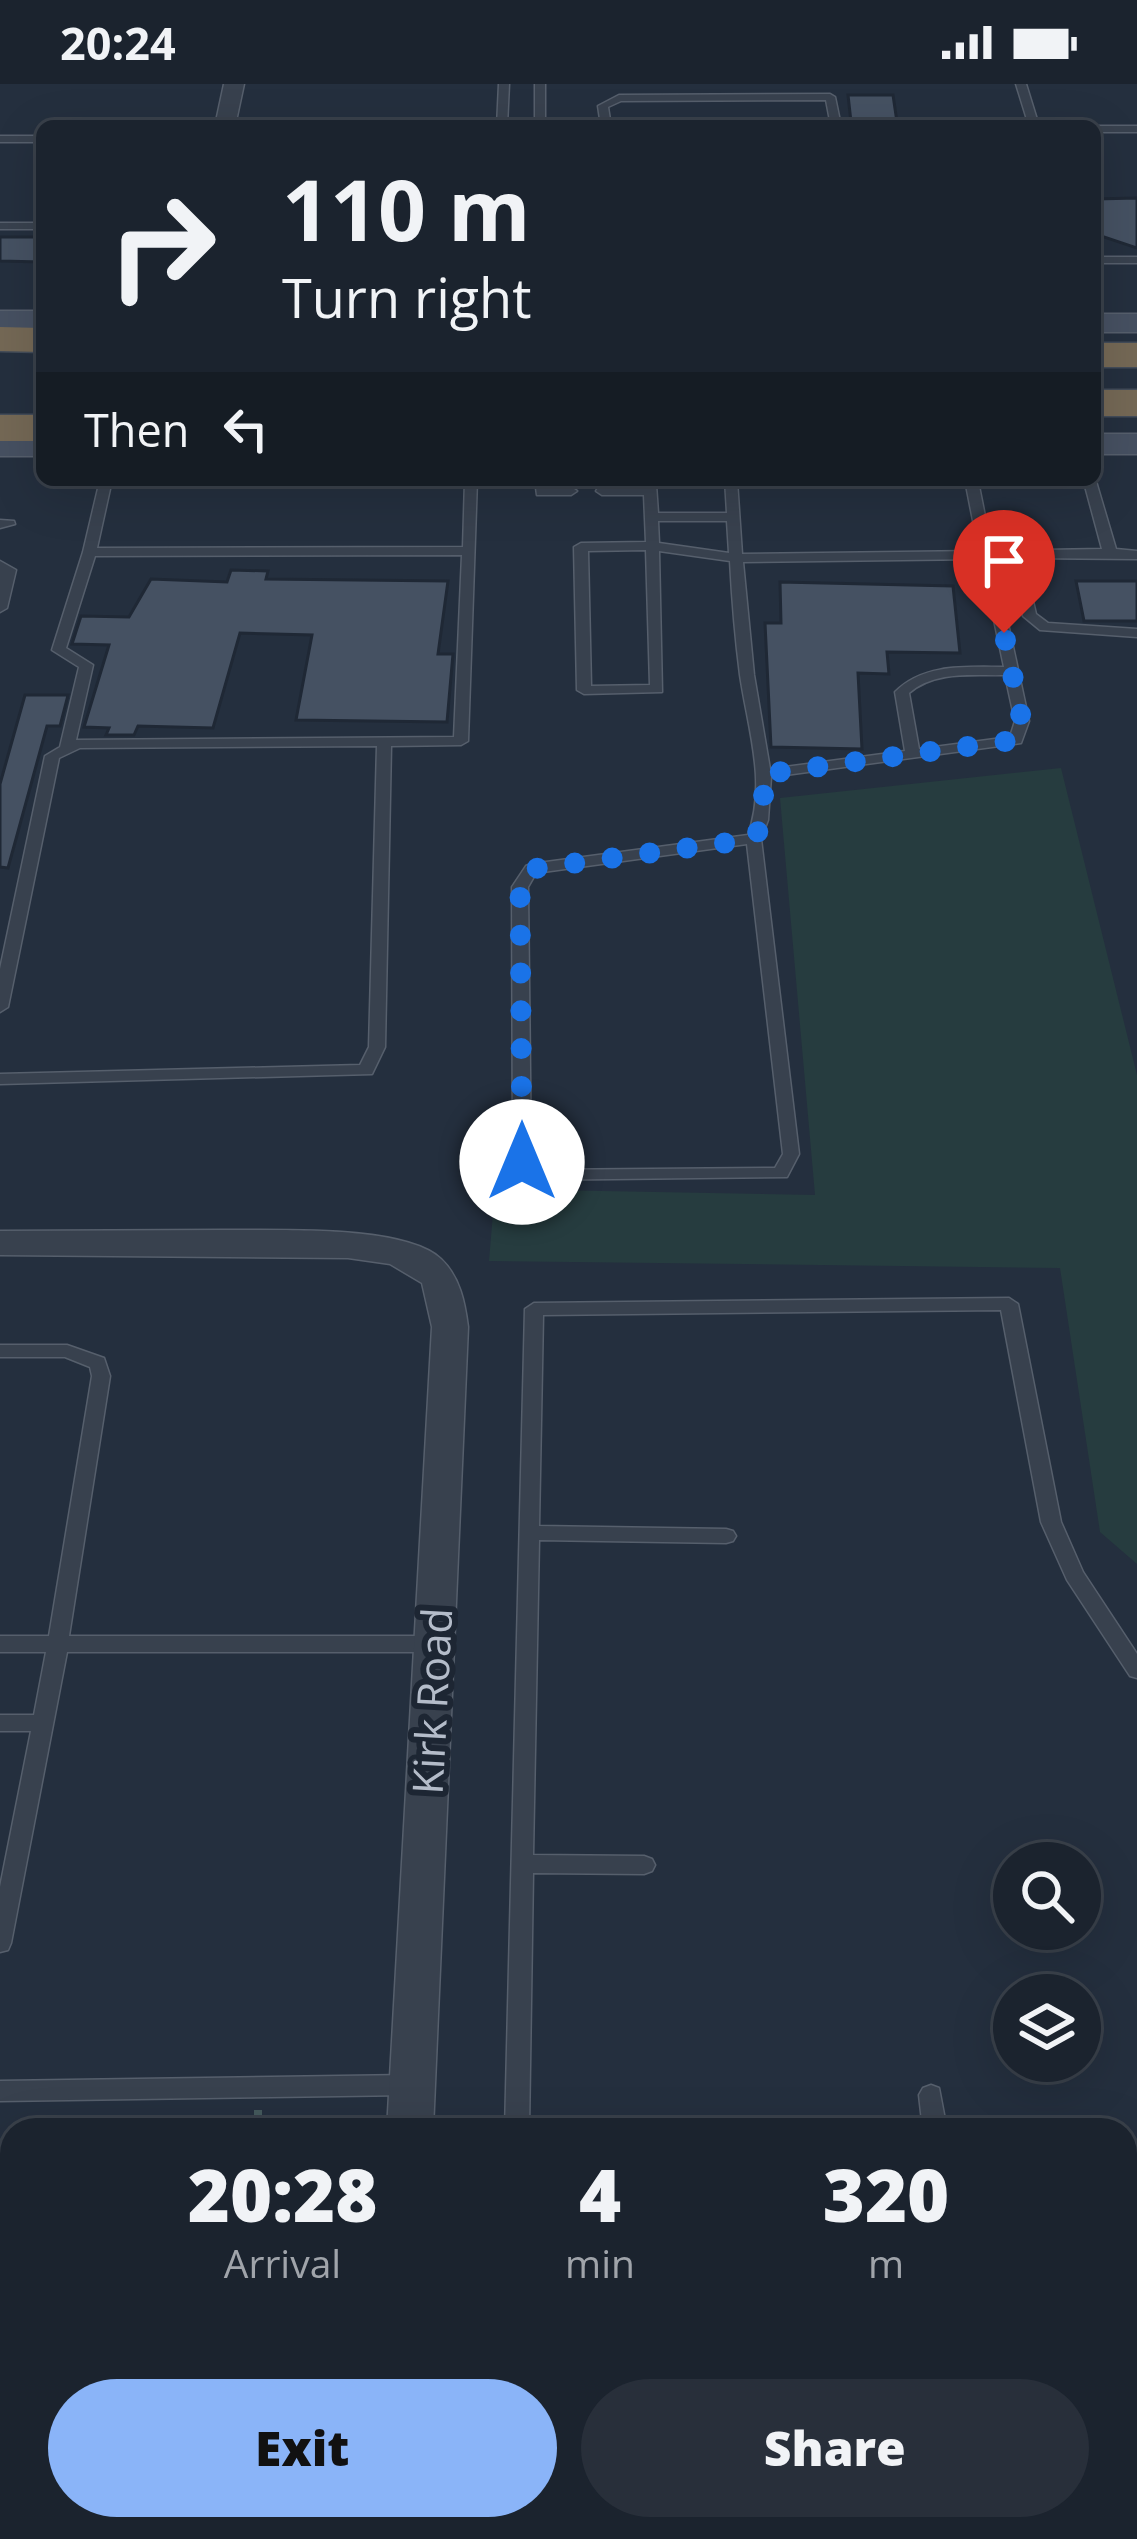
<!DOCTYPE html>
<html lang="en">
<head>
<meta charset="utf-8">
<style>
  :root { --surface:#1b232e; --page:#282f3a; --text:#f1f3f6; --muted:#a0a4aa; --line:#39404a; --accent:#8ab4f8 }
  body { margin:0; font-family:"Open Sans",sans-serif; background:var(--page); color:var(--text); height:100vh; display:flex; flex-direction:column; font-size:45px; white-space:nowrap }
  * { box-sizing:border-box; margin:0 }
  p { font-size:39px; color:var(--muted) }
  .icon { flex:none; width:66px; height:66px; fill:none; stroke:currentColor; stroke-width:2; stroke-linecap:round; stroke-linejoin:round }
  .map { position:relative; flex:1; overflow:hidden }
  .panel { position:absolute; left:0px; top:2034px; width:1137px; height:423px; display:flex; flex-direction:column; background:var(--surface); border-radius:36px 36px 0 0; box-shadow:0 12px 48px #0002,0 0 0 3px var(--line) }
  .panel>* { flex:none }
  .top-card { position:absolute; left:36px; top:36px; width:1065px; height:366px; border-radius:18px; box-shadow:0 12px 48px #0002,0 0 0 3px var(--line); background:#1b232e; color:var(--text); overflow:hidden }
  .controls { position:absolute; left:993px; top:1758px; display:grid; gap:24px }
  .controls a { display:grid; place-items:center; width:108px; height:108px; border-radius:50%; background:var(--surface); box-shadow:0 12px 48px #0002,0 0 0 3px var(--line); font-size:60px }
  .pin { position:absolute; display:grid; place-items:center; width:102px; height:102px; color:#fff; margin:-123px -51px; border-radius:50% 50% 50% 0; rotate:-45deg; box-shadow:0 0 12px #0007 }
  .pin .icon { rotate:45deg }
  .me { position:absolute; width:132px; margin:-66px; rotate:0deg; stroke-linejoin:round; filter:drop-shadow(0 0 9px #0008) }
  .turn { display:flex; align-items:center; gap:42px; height:252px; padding:0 48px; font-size:54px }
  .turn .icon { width:156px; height:156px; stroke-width:2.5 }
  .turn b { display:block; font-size:84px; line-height:102px }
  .then { display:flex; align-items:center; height:114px; padding:0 48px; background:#0003; gap:24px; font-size:45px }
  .eta { display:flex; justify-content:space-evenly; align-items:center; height:204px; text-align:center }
  .eta b { font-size:72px; font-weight:800; line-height:84px }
  .primary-button { display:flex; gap:24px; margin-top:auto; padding:24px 48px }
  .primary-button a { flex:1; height:138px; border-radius:72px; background:var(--accent); color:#111; font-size:48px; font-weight:800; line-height:138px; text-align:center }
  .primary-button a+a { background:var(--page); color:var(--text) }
  .status { display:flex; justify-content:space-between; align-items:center; height:84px; padding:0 60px; background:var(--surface); direction:ltr }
  .status svg { height:33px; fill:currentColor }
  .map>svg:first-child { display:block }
  .green { fill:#263c3f }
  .building { fill:#455162; stroke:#1f2835; stroke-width:3 }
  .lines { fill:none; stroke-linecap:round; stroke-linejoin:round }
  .service-casing { stroke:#565f6c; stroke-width:3 }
  .minor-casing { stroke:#565f6c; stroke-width:3 }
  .secondary-casing { stroke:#565f6c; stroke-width:3 }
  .motorway-casing { stroke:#434c59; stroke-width:3 }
  .path { stroke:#44595c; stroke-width:8; stroke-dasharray:12 12; stroke-linecap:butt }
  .service { fill:#38414e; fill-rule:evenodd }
  .minor { fill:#38414e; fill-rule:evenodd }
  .secondary { fill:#465061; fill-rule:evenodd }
  .motorway { fill:#746855; fill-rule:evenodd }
  .route { stroke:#1a73e8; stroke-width:21; stroke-dasharray:0 37.8 }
  .labels { text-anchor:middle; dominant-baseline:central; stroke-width:12; stroke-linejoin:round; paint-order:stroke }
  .street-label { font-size:42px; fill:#b4bcc9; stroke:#1d2633 }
</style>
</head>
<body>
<div class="status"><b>20:24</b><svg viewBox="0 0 49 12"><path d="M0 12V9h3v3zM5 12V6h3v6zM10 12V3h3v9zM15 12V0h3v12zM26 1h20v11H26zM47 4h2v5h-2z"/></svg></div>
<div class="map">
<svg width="1137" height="2455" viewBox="0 0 1137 2455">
  <rect width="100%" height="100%" fill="#242f3e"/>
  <path class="green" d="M1061 684 1137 991V1480L1100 1448 1060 1184 489 1177 495 1105 815 1111 780 714Z
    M43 2445H301V2455H42Z"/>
  <path class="building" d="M848 11H893L897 38H851Z
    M1137 114V164L1095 150V115Z
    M0 153H42V178L0 177Z
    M231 486 268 487 266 495 448 497 438 570H453L447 638 296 636 312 551 240 549 213 644 138 642 134 651H106L109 644 84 643 109 561 72 560 81 532 129 533 151 495 227 498Z
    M1076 497H1137V537H1084Z
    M780 498 953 502 960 569 887 568 889 590 858 589 862 665 771 663 765 539H781Z
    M25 611H68L60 642H47L8 784 0 783V700Z"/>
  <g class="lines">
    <g class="service-casing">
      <path id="service" d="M499 0H509L507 42H497Z
        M535 0H545V42H535Z
        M1016 0H1026L1039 42H1029Z
        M830 10 835 13 841 42H831L826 16 621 17 608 23 611 42H601L598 22 619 11Z
        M1095 42H1137V48H1095Z
        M0 52H42V58H0Z
        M0 139H42V145H0Z
        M1095 173H1137V179H1095Z
        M1095 394 1116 465 1137 467V475L1023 474 1036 530 1048 539 1137 545V553L1040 546 1023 532 1010 474H994L1029 637 1021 659 771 693 768 736 761 755 799 1070 787 1093 526 1096 513 1078 512 803 526 782 531 780 748 751C767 698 748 645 740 591 735 553 732 515 730 477L659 467 662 608 584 610 577 606 574 463 581 459 646 458 644 411H602L596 407 598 404 644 403 646 397 650 396 656 400 658 429H727L725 396H737L742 470 979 467 965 396ZM979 402H1085L1102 465 992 467ZM658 437H727L729 469 659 459ZM646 466 650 601 591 602 588 467ZM981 475 1004 583C966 583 924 579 895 608L905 667 770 685 754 591 743 478ZM1005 591 1015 637 1010 653 919 665 909 609C936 586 973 592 1005 591ZM747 760 783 1070 775 1084 537 1086 531 1078 528 803 536 789Z
        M100 396H112L97 464 463 463 465 396H477L468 657 461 661 391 662 385 963 372 990 0 1000V990L360 981 369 963 377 662 80 664 59 674 8 923 0 928V885L45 672 60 663 79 583 52 566 83 468ZM462 471 454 653 76 656 93 581 66 564 95 472Z
        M535 396H547V404L571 403 577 407 571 411H537Z
        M0 436 14 437 15 440 0 444Z
        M0 477 16 486 7 524 0 528Z
        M1009 1214 1018 1220 1061 1438 1083 1488 1137 1570V1594L1130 1592 1067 1496 1041 1438 1001 1226 543 1231 539 1442 726 1445 733 1447 736 1452 733 1457 726 1459 539 1456 533 1771 644 1772 652 1775 655 1781 652 1787 644 1790 533 1789 529 2046H505L525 1225 534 1219Z
        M0 1261H67L104 1274 110 1292 69 1552H434L441 1555 444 1560 441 1565 434 1568H67L11 1859 8 1866 0 1868V1803L31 1647H0V1631H34L46 1568H0V1552H49L92 1292 90 1283 65 1273H0Z
        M409 1991 417 1994 421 2001 417 2008 409 2011 0 2017V1997Z
        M931 2001 939 2004 947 2046H923L919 2011 923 2004Z
        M1125 2122H1137V2144H1125Z"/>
    </g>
    <g class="minor-casing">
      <path id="minor" d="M224 0H244L235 42H215Z
        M222 1146C272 1147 404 1140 441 1175 460 1193 465 1219 468 1243L433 2046H387L432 1243 422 1199 390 1180 348 1174 0 1171V1147Z
        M365 2445H417L416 2455H364Z"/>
    </g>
    <g class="secondary-casing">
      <path id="secondary" d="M0 227H42V245H0Z
        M1095 230H1137V248H1095Z
        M1095 350H1137V370H1095Z
        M0 352H42V372H0Z"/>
    </g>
    <g class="motorway-casing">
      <path id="motorway" d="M0 243 42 244V268L0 267Z
        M1095 259H1137V283H1095Z
        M1095 306H1137V332H1095Z
        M0 331H42V357H0Z"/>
    </g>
    <path class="path" d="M258 2026V2046"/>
    <use href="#service" class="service"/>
    <use href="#minor" class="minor"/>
    <use href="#secondary" class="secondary"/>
    <use href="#motorway" class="motorway"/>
  </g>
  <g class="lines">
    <path class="route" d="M522 1078 520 803 531 785 754 755 763 738 764 690 1016 656 1022 637 1004 549"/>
  </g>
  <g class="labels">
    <g class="street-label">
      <text transform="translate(431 1617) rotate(-87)">Kirk Road</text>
    </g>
  </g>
</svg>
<div class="controls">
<a><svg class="icon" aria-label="search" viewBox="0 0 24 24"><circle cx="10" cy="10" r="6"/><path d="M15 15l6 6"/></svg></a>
<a><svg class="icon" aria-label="layers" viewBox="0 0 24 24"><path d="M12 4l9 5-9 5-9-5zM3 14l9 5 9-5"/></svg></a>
</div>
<div class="pin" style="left:1004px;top:549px;background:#d93025"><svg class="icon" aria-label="arrive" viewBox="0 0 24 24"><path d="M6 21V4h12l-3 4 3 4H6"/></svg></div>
<svg class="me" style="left:522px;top:1078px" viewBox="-20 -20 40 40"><circle r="19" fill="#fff"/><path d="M0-13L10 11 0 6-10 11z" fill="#1a73e8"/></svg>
<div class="top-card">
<div class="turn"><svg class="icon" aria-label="right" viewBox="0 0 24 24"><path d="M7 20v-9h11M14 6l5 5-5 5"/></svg><div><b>110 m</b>Turn right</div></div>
<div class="then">Then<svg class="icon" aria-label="left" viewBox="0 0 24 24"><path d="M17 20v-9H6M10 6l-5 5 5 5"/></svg></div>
</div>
<section class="panel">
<div class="eta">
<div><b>20:28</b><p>Arrival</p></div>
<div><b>4</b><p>min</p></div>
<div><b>320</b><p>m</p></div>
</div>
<div class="primary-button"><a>Exit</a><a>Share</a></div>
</section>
</div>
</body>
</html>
